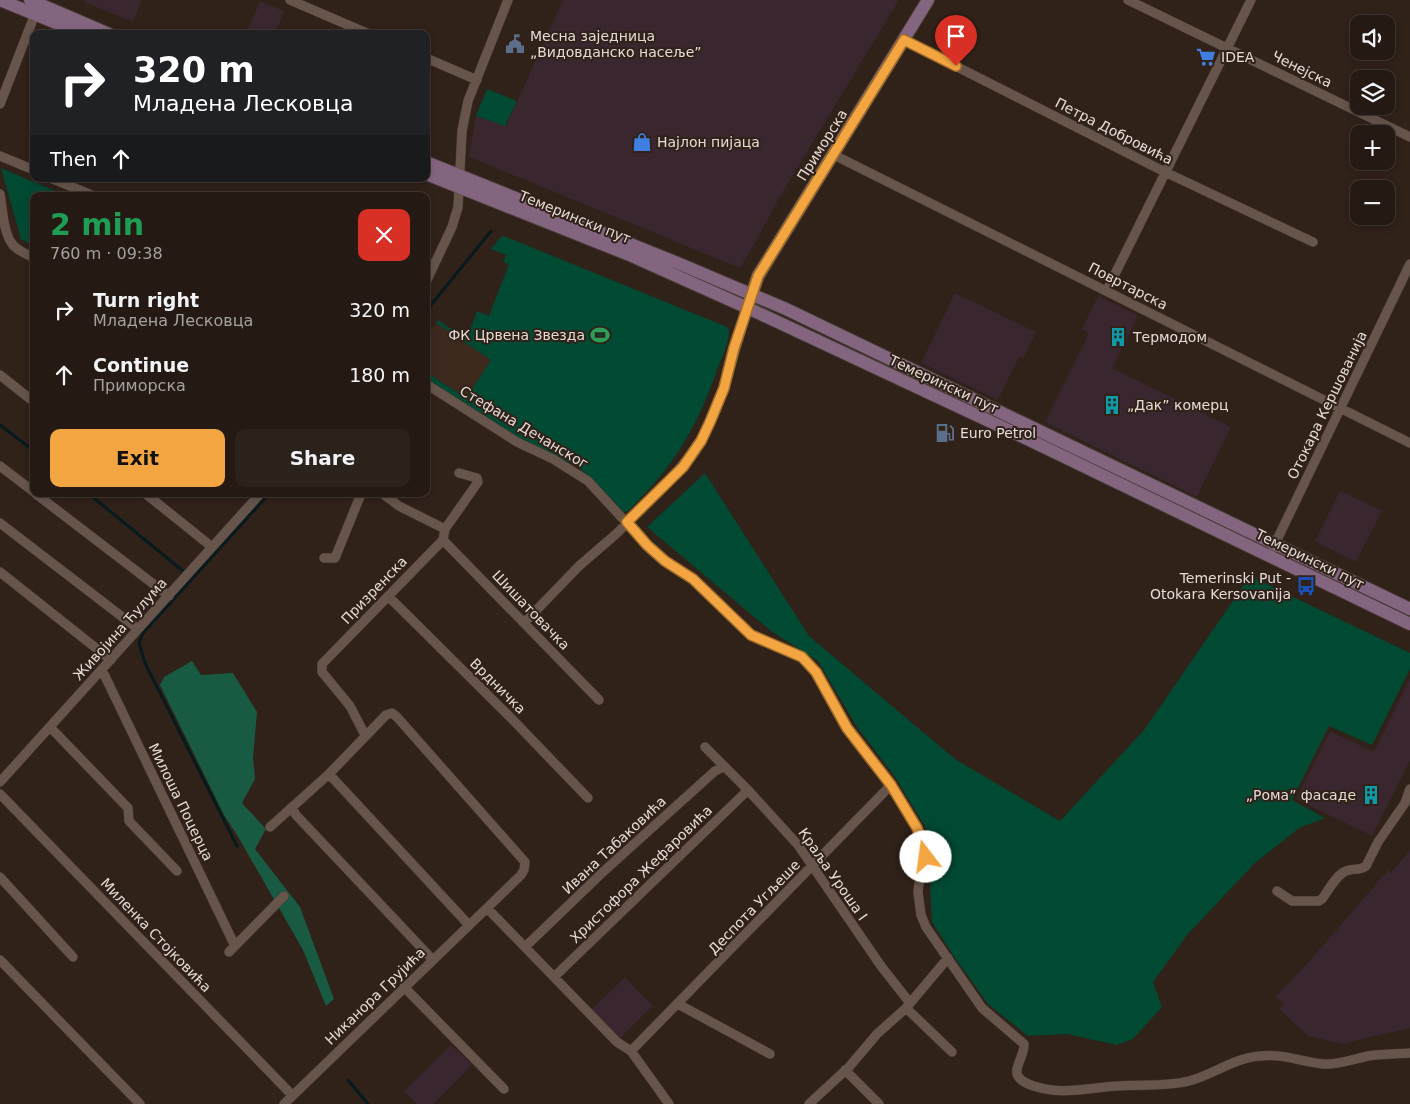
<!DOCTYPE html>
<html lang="en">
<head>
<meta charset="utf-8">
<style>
  :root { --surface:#241913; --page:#2c221c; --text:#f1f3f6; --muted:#a3a0a0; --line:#413833; --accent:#f2a541 }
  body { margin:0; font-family:"DejaVu Sans",sans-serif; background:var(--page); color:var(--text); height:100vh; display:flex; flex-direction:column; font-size:19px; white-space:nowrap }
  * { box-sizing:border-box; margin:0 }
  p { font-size:16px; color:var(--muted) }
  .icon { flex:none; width:28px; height:28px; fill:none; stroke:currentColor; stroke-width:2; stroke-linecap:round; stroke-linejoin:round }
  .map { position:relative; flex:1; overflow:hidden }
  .details { position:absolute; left:30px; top:192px; width:400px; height:305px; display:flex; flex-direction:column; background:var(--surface); border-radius:10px; box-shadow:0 2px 8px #0003,0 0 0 1px var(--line) }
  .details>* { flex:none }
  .top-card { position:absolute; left:30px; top:30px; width:400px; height:152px; border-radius:10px; box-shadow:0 2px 8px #0003,0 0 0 1px var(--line); background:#202124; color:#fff; overflow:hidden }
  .buttons { position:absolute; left:1350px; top:15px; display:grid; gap:10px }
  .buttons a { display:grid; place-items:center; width:45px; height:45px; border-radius:10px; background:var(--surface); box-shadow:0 2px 8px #0003,0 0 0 1px var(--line); font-size:25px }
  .pin { position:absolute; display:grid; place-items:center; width:42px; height:42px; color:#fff; margin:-51px -21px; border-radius:50% 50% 50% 0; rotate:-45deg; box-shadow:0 0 5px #0007 }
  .pin .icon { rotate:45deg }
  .me { position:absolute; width:55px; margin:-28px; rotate:345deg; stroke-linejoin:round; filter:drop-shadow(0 0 4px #0008) }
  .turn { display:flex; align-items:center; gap:18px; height:105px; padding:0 20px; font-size:22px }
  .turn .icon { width:65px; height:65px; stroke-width:2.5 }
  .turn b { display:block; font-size:35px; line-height:42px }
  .then { display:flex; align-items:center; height:48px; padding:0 20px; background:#0003; gap:10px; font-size:19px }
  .round { display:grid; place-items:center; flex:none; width:52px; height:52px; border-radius:10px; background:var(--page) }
  .overview { display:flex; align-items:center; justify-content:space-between; height:85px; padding:0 20px }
  h1 { font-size:30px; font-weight:600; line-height:38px; color:#1e9e55 }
  .button { display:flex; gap:10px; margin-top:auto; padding:10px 20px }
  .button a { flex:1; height:58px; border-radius:10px; background:var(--accent); color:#111; font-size:20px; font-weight:600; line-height:58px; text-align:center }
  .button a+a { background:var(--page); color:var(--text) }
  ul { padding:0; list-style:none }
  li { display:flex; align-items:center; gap:15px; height:65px; padding:0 20px }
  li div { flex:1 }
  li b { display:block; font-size:19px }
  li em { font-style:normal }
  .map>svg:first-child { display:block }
  .commercial { fill:#39262e }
  .built { fill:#3d291e }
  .green { fill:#004933 }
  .forest { fill:#185a42 }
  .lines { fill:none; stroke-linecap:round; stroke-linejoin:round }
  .stream { stroke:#071a1d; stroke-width:3 }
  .street-casing { stroke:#493d36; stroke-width:10 }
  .secondary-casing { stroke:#493d36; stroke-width:14 }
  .street { stroke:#67554c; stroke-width:9 }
  .secondary { stroke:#846580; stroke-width:12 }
  .route-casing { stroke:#9d6b2a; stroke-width:12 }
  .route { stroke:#f2a541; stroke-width:9 }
  .labels { text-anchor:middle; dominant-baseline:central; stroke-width:4; stroke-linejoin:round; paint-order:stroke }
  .poi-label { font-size:14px; fill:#e5dbd5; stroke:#302119; text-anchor:start }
  .street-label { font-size:14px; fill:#e5dbd5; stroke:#302119 }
</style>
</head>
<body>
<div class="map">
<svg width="1410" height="1104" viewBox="0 0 1410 1104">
  <rect width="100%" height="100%" fill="#302119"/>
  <path class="commercial" d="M85 0H142L133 22 84 2Z
    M563 0H899L779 198 759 236 740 268 469 157 476 116 506 126Z
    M260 1 284 11 275 34H246Z
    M955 293 1036 332 1023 358 1019 357 998 400 921 363Z
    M1098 296 1138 316 1112 368 1231 427 1197 497 1045 422 1089 333 1082 329Z
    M1340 491 1382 511 1356 562 1315 541Z
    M1410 678V760L1372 836 1296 799 1330 731 1374 752Z
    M1410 850V1028L1342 1044 1308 1036 1279 1009 1284 1004 1275 997 1307 964 1388 870 1391 873Z
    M625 977 653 1006 619 1039 591 1010Z
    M451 1045 472 1065 433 1104H417L404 1091Z"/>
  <path class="built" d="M436 323 491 360 466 398 426 372V338Z"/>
  <path class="green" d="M487 89 517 101 505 126 476 116Z
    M1 168 67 196H34V246L21 239Z
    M504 236 727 327 729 330C729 343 722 358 717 370 696 430 674 466 628 511L624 512 622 510 597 484 578 467 517 437 426 379V372L466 398 491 360 436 323 438 320 448 327 468 335 477 311 489 316 509 264 503 262 506 255 491 249 501 237Z
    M705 473 809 636 955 759 1060 821 1144 730 1250 576 1410 653V669L1372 745 1329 726 1292 800 1325 818 1299 828 1254 864 1188 934 1153 982 1162 1007 1133 1039 1117 1045 1067 1034 1028 1036 988 1004 955 958 932 922 930 887 936 861 930 835 895 777 857 727 818 661 771 631 647 527Z"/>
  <path class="forest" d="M192 661 201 675 233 673 257 712 253 759 255 779 242 803 266 829 255 849 300 907 334 999 326 1006 303 950 237 835 224 815 160 685 164 677Z"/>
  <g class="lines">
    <path class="stream" d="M426 311 491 231
      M0 425 34 451
      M89 494 183 571
      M237 846 145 663 139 643 143 633 268 495
      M348 1080 368 1104"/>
    <g class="street-casing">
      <path id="street" d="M290 0 369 34
        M1128 0 1410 137
        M904 40 1165 172 1313 242
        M426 58 477 80
        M0 104 37 9
        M834 155 1410 443
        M0 156 34 170
        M53 179 94 196
        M0 194C3 210 3 233 13 245 18 251 27 254 34 258
        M426 282 452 227 458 207 462 131 468 101 508 0
        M1107 290 1251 0
        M0 375 34 402
        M426 384 517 442 553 459 588 481 647 545 665 561 693 579 751 635 802 657 816 673 847 728 891 785 917 828 925 850V857L920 874 918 892 921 915 926 927 982 1008 1024 1044C1025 1054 1013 1069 1018 1076 1023 1085 1043 1089 1052 1090 1073 1093 1096 1087 1117 1086 1140 1084 1166 1087 1189 1081 1213 1075 1233 1058 1260 1056 1281 1053 1302 1062 1324 1064 1338 1065 1354 1059 1368 1056 1382 1054 1396 1054 1410 1053
        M0 466 34 492
        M36 494 169 596
        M146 494 212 547
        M383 494 399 506 445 529
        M0 523 138 629
        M443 540 599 700
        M1273 548 1410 264
        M324 558H335L361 494
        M0 572 111 660
        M388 596 511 718 588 798
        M524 623 579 566 615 535 663 488 695 450 706 431 724 388 748 308
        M102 670 235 946
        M50 727 128 808 129 821 177 871
        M365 735 350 706 322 672V664L443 540 445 529 478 482 477 478 459 473
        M705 747 748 790 798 845 881 966 910 1003
        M329 774 468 924
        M0 782 260 494
        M0 794 292 1095
        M293 806V809L296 815 432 959
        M270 827 329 774 386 715 392 713 397 717 525 862 524 870 521 875 487 908
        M0 877 73 957
        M1277 891 1292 901H1319L1322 899C1328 891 1336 875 1346 871 1353 868 1360 871 1366 866L1378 842 1405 803 1410 789
        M525 947 604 871 715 771 723 767
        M229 952 284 896
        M0 960 140 1104
        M554 977 748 790
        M404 987 504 1089
        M678 1004 770 1054
        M906 1008 952 1052
        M845 1070 879 1104
        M284 1104 487 908 617 1042 631 1051
        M669 1104 631 1051 891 785
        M809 1104 849 1067 877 1034 906 1008 948 958"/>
    </g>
    <g class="secondary-casing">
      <path id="secondary" d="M0 0 83 34
        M30 0 109 34
        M426 162 680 264 786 309 1410 609
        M426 174 632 256 748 308 1021 436 1410 624
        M750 300 758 276 928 0"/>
    </g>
    <use href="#street" class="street"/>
    <use href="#secondary" class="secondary"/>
  </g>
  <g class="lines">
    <g class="route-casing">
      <path id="route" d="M926 857 925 850 917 828 891 785 847 728 816 672 802 657 751 635 693 579 665 561 647 545 627 522 683 467 701 441 710 422 724 388 734 348 758 276 904 40 956 66"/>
    </g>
    <use href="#route" class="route"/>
  </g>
  <defs>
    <g id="civic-bare" transform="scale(1.5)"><path d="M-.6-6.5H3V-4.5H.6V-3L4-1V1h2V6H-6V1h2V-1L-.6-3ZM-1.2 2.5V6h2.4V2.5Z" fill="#5c6f8a" stroke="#302119" stroke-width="2.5" paint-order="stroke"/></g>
    <g id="supermarket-bare" transform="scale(1.5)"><path d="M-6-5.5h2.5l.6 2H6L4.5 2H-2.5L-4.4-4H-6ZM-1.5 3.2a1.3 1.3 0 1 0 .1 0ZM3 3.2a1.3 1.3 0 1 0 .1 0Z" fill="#3f7fe0" stroke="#302119" stroke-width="2.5" paint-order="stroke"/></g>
    <g id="shop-bare" transform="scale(1.5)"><path d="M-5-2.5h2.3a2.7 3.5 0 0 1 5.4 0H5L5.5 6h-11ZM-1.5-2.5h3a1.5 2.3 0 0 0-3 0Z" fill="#3f7fe0" stroke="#302119" stroke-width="2.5" paint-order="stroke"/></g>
    <g id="stadium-bare" transform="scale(1.5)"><path d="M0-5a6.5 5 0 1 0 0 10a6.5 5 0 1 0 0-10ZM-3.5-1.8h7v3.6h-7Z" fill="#2e9e5b" stroke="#302119" stroke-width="2.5" paint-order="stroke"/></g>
    <g id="building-bare" transform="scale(1.5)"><path d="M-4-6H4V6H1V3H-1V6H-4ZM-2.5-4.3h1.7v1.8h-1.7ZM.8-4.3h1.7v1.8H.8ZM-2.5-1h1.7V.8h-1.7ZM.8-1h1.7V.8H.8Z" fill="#0f9aa8" stroke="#302119" stroke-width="2.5" paint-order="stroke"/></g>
    <g id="fuel-bare" transform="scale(1.5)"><path d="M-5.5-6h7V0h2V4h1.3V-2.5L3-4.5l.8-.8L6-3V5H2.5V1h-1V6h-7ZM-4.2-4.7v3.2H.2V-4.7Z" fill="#5c6f8a" stroke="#302119" stroke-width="2.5" paint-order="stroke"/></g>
    <g id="bus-bare" transform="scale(1.5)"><path d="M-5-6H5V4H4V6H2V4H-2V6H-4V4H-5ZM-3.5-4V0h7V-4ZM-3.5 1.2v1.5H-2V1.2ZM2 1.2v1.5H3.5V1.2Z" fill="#1a4fb4" stroke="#302119" stroke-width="2.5" paint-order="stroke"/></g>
  </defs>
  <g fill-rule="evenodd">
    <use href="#civic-bare" x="515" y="44"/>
    <use href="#supermarket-bare" x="1206" y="57"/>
    <use href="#shop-bare" x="642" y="142"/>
    <use href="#stadium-bare" x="600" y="335"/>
    <use href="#building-bare" x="1118" y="337"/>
    <use href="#building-bare" x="1112" y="405"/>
    <use href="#fuel-bare" x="945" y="433"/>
    <use href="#bus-bare" x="1306" y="586"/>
    <use href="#building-bare" x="1371" y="795"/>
  </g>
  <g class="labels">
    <g class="poi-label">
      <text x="530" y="36">Месна заједница<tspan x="530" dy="16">„Видовданско насеље”</tspan></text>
      <text x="1221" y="57">IDEA</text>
      <text x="657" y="142">Најлон пијаца</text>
      <text x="585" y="335" text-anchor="end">ФК Црвена Звезда</text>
      <text x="1133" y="337">Термодом</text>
      <text x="1127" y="405">„Дак” комерц</text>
      <text x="960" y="433">Euro Petrol</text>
      <text x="1291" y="578" text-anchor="end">Temerinski Put -<tspan x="1291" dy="16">Otokara Kersovanija</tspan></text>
      <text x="1356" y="795" text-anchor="end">„Рома” фасаде</text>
    </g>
    <g class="street-label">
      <text transform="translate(1302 69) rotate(26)">Ченејска</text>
      <text transform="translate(1114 131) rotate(27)">Петра Добровића</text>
      <text transform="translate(822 145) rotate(-58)">Приморска</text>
      <text transform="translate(575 217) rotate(22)">Темерински пут</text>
      <text transform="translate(1128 286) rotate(27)">Повртарска</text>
      <text transform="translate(944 384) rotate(25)">Темерински пут</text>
      <text transform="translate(1327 405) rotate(-64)">Отокара Кершованија</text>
      <text transform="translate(524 427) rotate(31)">Стефана Дечанског</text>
      <text transform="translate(1310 559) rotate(26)">Темерински пут</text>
      <text transform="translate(374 590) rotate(-46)">Призренска</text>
      <text transform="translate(531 610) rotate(46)">Шишатовачка</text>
      <text transform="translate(120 629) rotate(-48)">Живојина Ћулума</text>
      <text transform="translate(498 686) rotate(45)">Врдничка</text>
      <text transform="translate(181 802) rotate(64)">Милоша Поцерца</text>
      <text transform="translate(614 845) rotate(-43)">Ивана Табаковића</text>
      <text transform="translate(641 874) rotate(-44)">Христофора Жефаровића</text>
      <text transform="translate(833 874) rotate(55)">Краља Уроша I</text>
      <text transform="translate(754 907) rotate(-46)">Деспота Угљеше</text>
      <text transform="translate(156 935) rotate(46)">Миленка Стојковића</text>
      <text transform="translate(375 996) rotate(-44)">Никанора Грујића</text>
    </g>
  </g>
</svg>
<div class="buttons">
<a><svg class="icon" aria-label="sound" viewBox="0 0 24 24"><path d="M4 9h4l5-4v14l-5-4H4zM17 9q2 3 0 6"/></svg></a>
<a><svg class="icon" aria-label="layers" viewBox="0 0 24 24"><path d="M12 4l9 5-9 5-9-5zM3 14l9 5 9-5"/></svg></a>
<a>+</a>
<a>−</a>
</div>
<div class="pin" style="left:956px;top:66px;background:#d93025"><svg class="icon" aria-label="arrive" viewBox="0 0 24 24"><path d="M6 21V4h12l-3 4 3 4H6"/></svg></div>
<svg class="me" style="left:926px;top:857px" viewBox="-20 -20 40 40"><circle r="19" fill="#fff"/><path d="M0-13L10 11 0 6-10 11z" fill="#f2a541"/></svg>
<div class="top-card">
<div class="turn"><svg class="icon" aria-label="right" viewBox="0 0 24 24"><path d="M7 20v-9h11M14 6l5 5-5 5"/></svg><div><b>320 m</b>Младена Лесковца</div></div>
<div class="then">Then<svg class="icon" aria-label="ahead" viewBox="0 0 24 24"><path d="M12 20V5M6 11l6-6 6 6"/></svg></div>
</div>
<section class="details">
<div class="overview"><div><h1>2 min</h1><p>760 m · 09:38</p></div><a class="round" style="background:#d93025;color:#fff"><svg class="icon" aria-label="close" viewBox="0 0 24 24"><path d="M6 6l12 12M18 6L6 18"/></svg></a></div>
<ul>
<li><svg class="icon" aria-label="right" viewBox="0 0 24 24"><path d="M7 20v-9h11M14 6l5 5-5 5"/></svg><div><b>Turn right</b><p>Младена Лесковца</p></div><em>320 m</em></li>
<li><svg class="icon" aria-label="ahead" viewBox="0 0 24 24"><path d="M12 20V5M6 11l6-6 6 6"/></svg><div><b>Continue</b><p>Приморска</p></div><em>180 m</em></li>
</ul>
<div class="button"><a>Exit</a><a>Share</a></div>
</section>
</div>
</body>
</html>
